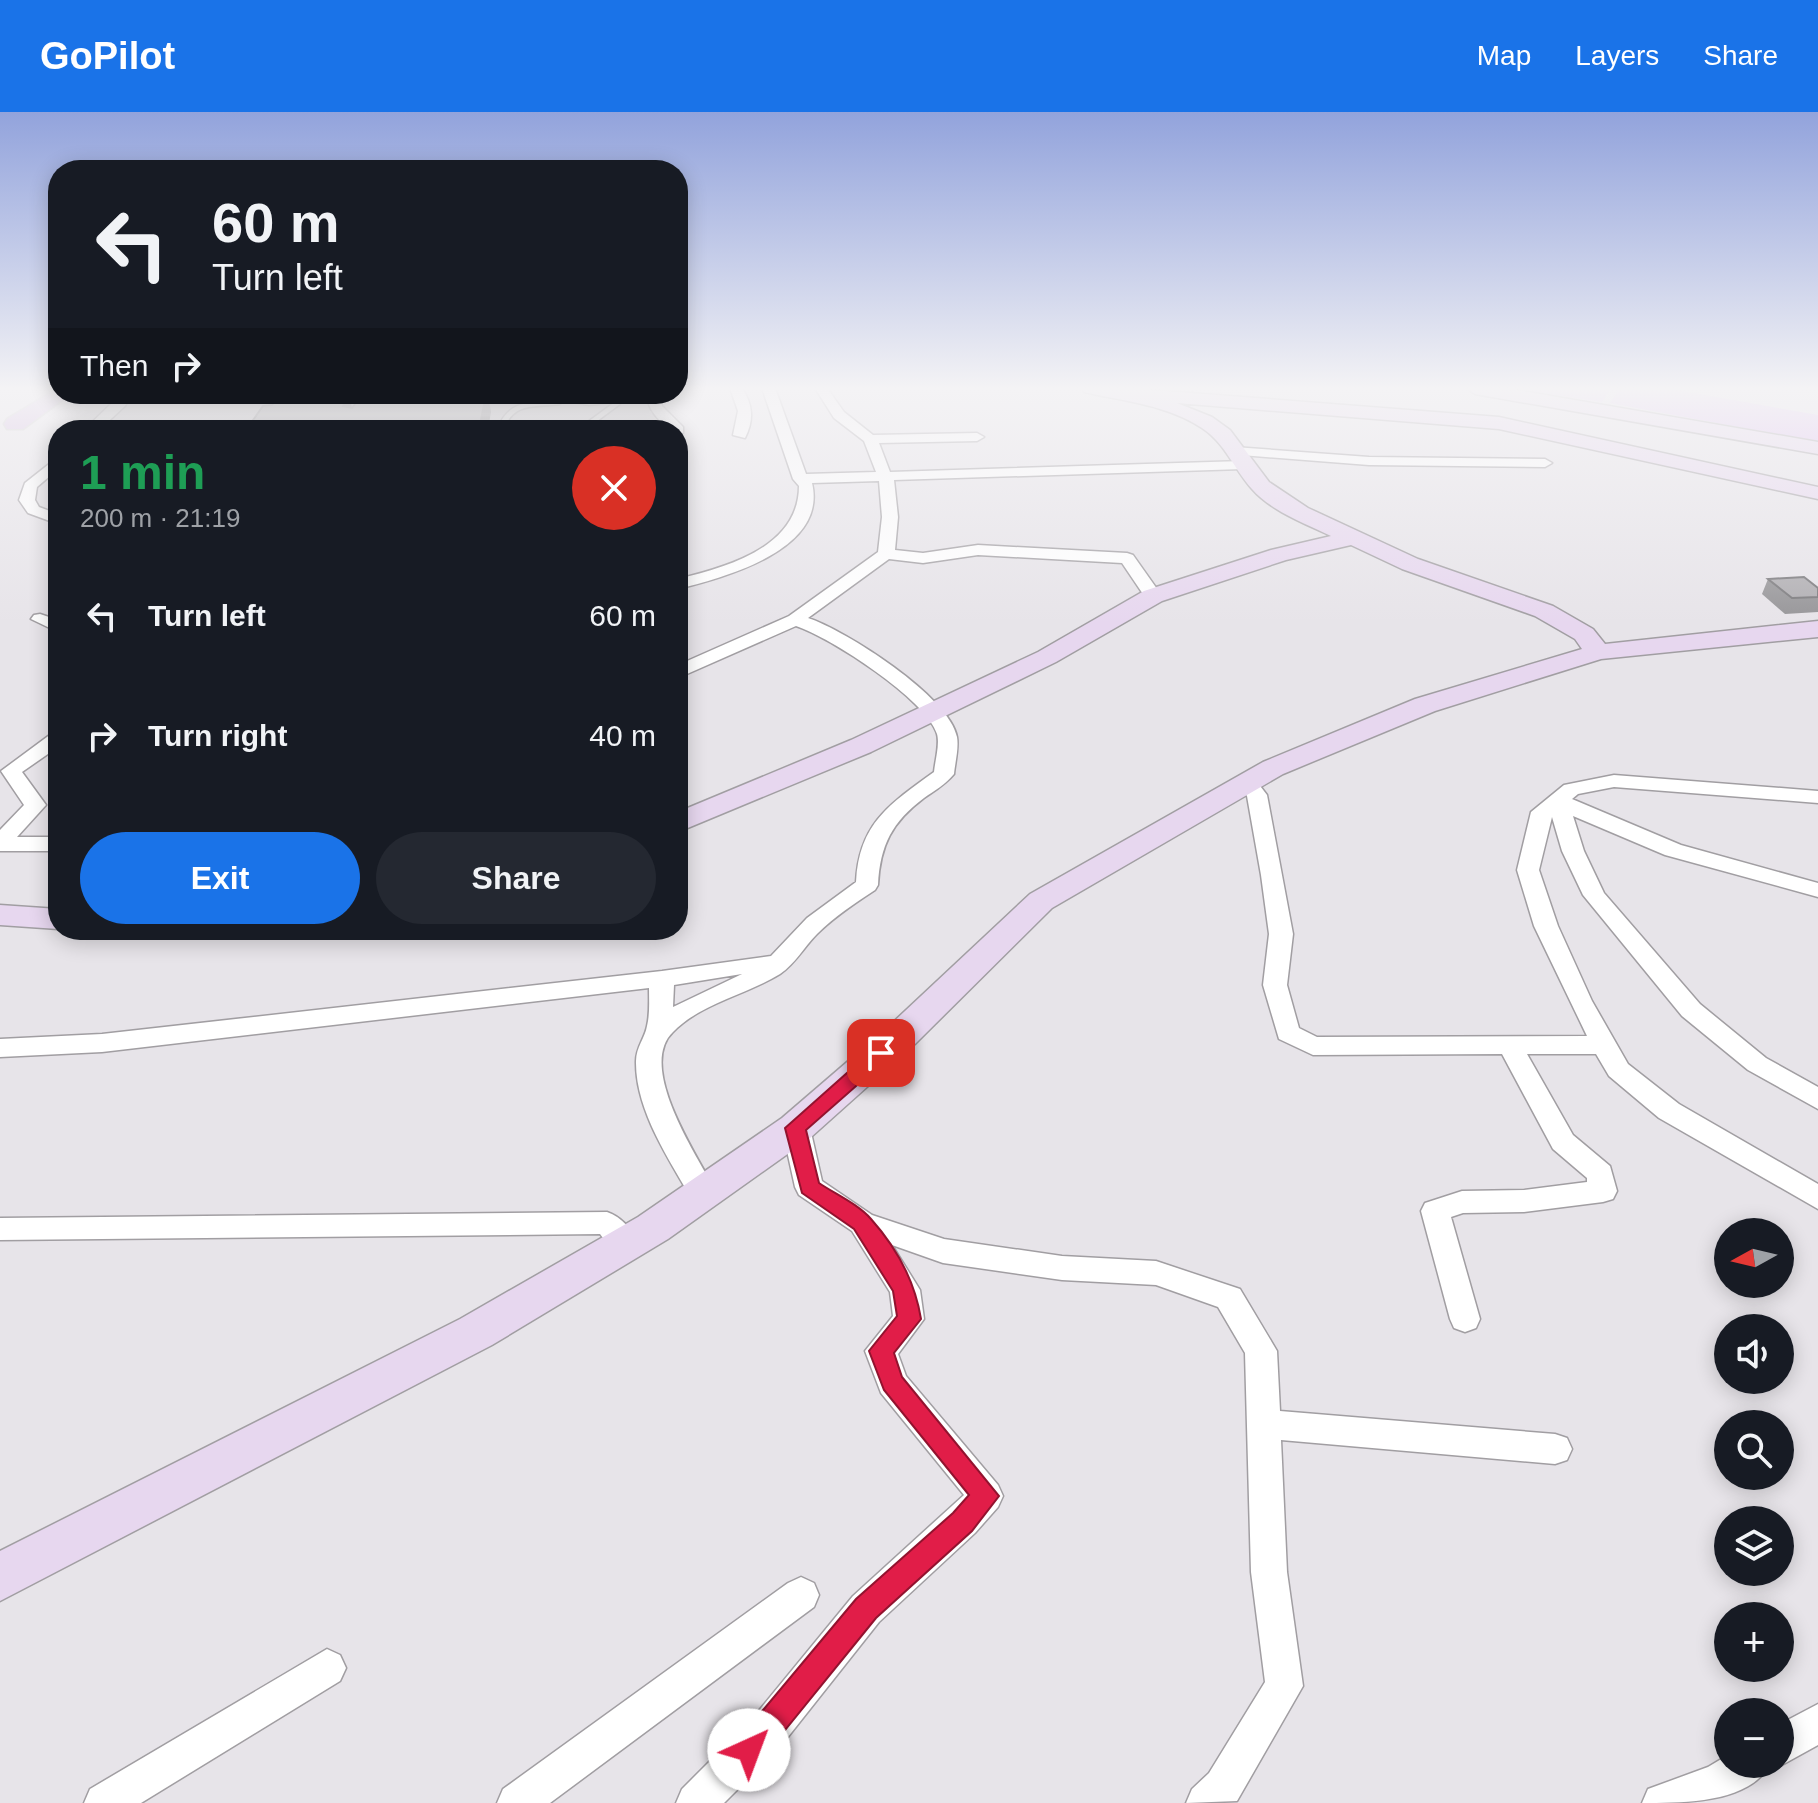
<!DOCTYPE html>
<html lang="en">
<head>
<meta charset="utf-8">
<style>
  :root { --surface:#171b24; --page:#242831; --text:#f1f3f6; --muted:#9ea1a6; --accent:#1a73e8 }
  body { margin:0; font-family:Helvetica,sans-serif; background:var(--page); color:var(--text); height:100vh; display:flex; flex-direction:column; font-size:30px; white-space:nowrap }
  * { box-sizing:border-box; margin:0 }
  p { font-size:26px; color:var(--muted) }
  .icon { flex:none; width:44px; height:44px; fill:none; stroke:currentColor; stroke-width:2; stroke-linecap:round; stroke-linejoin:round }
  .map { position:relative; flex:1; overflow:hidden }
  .sheet { position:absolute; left:48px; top:308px; width:640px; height:520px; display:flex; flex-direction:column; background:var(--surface); border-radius:32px; box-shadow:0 4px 20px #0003 }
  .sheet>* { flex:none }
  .banner { position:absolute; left:48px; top:48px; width:640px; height:244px; border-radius:32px; box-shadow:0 4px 20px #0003; background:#171b24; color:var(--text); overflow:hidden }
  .needle { width:52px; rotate:262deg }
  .fabs { position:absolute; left:1714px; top:1106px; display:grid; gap:16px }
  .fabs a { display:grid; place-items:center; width:80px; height:80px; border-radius:50%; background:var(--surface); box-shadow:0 4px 20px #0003; font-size:40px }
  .pin { position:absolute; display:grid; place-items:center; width:68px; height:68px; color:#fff; margin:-34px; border-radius:16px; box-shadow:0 4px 12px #0006 }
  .me { position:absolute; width:88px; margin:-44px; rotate:43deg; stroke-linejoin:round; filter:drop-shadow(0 0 6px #0008) }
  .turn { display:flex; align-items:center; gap:28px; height:168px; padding:0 32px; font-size:36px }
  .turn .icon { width:104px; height:104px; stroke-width:2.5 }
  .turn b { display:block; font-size:56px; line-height:68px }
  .then { display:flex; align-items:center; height:76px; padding:0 32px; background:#0003; gap:16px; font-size:30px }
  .round { display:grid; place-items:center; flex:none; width:84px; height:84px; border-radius:42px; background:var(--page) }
  .head { display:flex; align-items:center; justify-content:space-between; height:136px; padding:0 32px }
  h1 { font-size:48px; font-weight:600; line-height:60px; color:#1e9e55 }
  .primary-button { display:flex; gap:16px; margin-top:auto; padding:16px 32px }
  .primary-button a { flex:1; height:92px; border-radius:48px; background:var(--accent); color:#fff; font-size:32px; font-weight:600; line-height:92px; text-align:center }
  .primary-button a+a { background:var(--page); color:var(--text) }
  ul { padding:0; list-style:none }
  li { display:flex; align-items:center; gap:24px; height:120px; padding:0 32px }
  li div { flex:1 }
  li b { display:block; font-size:30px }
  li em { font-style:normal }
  header { display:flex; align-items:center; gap:48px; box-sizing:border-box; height:112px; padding:0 40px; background:var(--accent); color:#fff }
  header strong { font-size:38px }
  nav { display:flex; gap:44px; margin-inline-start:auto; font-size:28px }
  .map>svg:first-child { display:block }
  .green { fill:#e0bdf3 }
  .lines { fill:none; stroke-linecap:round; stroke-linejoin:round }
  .lane-casing { stroke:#a19ea2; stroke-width:3 }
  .street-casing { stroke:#a19ea2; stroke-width:3 }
  .secondary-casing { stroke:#a19ea2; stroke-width:3 }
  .primary-casing { stroke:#c4c4c4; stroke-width:3 }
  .lane { fill:#fff; fill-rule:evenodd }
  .street { fill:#fff; fill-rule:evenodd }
  .secondary { fill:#e7d7ef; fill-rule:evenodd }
  .primary { fill:#cfafe0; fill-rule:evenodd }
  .wall { fill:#979699 }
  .shaded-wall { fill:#7b7a7d }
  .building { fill:#b0aeb2; stroke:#7b7a7d; stroke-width:2 }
  .route { fill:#e11d48; stroke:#92132f; stroke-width:2 }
</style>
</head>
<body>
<header>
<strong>GoPilot</strong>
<nav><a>Map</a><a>Layers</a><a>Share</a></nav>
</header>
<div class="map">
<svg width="1818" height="1691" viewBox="0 0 1818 1691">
  <rect width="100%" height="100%" fill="#e7e4e9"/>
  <path class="green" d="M1507 276H1611L1602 290Z
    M1620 276H1665L1818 303V330L1610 291Z"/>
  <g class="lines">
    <g class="lane-casing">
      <path id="lane" d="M532 282H547L589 289 653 282 656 284 620 290V292L585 318H577L615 290 589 293Z
        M558 289 561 291 560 292C534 296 515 289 503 318H497C509 287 529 291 558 289Z"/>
    </g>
    <g class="street-casing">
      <path id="street" d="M730 276H742C753 293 754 308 745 326L733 323 738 299Z
        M762 276H775L806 362 876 360 864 329 834 306 815 276H827L844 300 873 323 977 321 984 325 977 329 879 331 890 360 1243 349 1250 353 1243 357 894 368 898 405 895 438 923 441 978 433 1127 441 1133 443 1162 484 1159 488H1147L1122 451 978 443 923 451 889 447 808 506C845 518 950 585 957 625 959 636 955 651 954 662 946 672 934 679 924 686 892 710 880 733 878 773L875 778C855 791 834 805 817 822 804 835 795 852 780 862 746 883 701 891 673 920 636 955 699 1047 717 1081L713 1089 703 1092 693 1089C670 1049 635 998 636 949 636 935 645 926 647 914 650 902 649 889 649 876L102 940 0 945V927L102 922 662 859 771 844 807 806 856 770C859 711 890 692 934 660 935 649 940 632 937 622 927 588 830 525 796 514L678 566V553L789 504 878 440 882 405 879 369 812 371C828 438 725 465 678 477V467C728 455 799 435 799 374L793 367ZM742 862 673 895 674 873Z
        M117 282H131L125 294 99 318H84L114 289Z
        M646 282H660L662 294 683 315V321C668 319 649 303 646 282Z
        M1234 335 1369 345 1545 347 1552 351 1545 355 1369 353 1229 342 1227 339Z
        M58 345V357L37 375 35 388 39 395 58 402V412L28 401 19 388 25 371Z
        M40 502 58 508V520L31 507 34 503Z
        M58 620V635L22 660 46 693 17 725H58V739H0V718L24 693 1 659 51 622Z
        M1614 663 1818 679V691L1614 675 1578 682 1572 687 1681 733 1818 771V785L1665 743 1573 704 1584 739 1604 781 1700 892 1766 946 1818 975V997L1748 958 1682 904 1583 783 1562 739 1552 705 1539 758 1558 814 1592 889 1628 952 1679 992 1818 1072V1097L1659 1006 1609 964 1596 942H1527L1573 1023 1610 1054 1617 1079 1613 1087 1603 1090 1524 1100 1463 1101 1451 1105 1480 1207 1476 1216 1465 1220 1454 1216 1450 1207 1421 1099 1425 1091 1462 1079 1524 1078 1587 1070V1066L1553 1037 1502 942 1313 943 1279 927 1263 873 1269 822 1261 763 1247 684 1237 670 1247 664 1254 666 1267 683 1293 822 1287 873 1299 916 1317 925 1587 924 1534 814 1517 758 1531 700 1564 673Z
        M796 1006 806 1009 810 1016 822 1069 872 1103 944 1127 1062 1144 1156 1149 1240 1177 1277 1239 1280 1299 1555 1322 1567 1326 1572 1337 1567 1348 1555 1352 1281 1328 1287 1460 1303 1574 1237 1689 1186 1691 1192 1677 1209 1661 1265 1570 1251 1460 1245 1241 1218 1195 1156 1173 1062 1168 943 1151 892 1133 920 1178 924 1207 898 1242 906 1264 998 1373 1003 1384 998 1395 975 1421 879 1510 780 1635 724 1691H676L682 1677 752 1607 853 1484 964 1383 881 1281 865 1239 893 1204 890 1180 852 1119 799 1083 795 1075 782 1016 786 1009Z
        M607 1100C622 1105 633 1119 641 1133L636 1141C618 1147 611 1136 600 1122L0 1128V1106Z
        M801 1465 814 1471 819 1483 814 1495 550 1691H497L503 1677 788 1471Z
        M327 1537 340 1543 346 1556 340 1569 141 1691H84L90 1677Z
        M1818 1592V1633L1780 1654 1776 1652H1780V1612Z
        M1728 1643V1652H1770C1750 1691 1684 1691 1642 1691L1648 1677 1708 1655Z"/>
    </g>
    <g class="secondary-casing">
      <path id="secondary" d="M1082 276H1126L1499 305 1818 375V387L1499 317 1177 291 1212 305 1230 318 1269 370 1308 396 1418 447 1553 494 1593 517 1605 532 1818 509V525L1601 547 1435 599 1283 662 1052 796 915 932 810 1026 668 1127 492 1233 0 1489V1439L460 1207 638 1105 782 1006 889 914 1030 782 1263 650 1415 587 1582 537 1575 527 1535 504 1402 457 1351 433 1286 448 1162 489 1056 550 871 640 678 720V700L851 628 1038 540 1144 479 1271 438 1331 424C1306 412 1271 399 1252 377 1234 357 1225 331 1202 316 1168 293 1123 289 1084 280Z
        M1466 276H1505L1818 330V342L1475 282Z
        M0 793 58 797V817L0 813Z"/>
    </g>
    <g class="primary-casing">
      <path id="primary" d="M58 276V282H68L65 286 23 317H7L4 312 7 307Z"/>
    </g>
    <use href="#lane" class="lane"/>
    <use href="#street" class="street"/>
    <use href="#secondary" class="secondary"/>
    <use href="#primary" class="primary"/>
  </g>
  <path class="wall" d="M1768 467 1818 476V500L1785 502 1762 482Z"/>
  <path class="shaded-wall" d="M486 282H488L491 300 488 318H479Z
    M349 283 355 307 343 294Z"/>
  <path class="building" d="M333 282 349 283 343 294 352 296 363 282H486L479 318H246L263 294 272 293 279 285Z
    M1804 465 1818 476V485L1792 486 1768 467Z"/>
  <linearGradient id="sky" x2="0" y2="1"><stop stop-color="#92a3dc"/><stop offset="0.54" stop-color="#f4f3f5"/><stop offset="1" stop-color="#f4f3f5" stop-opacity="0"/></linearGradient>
  <rect width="1818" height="512" fill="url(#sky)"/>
  <path class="route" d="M881 935 890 941 888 946 806 1018 819 1071C835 1082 858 1092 871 1107 896 1135 915 1170 921 1207L894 1241 902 1265 999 1384 972 1419 876 1506 760 1649 749 1653 738 1649 734 1638 738 1628 856 1487 953 1401 969 1383 884 1278 869 1239 897 1204 893 1179 854 1117 802 1081 785 1016 874 937Z"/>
</svg>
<div class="fabs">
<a><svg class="needle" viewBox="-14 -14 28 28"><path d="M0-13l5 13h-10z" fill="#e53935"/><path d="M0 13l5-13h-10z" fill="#9ea1a6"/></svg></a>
<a><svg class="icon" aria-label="sound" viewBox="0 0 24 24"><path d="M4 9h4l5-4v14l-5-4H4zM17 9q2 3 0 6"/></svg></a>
<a><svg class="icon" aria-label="search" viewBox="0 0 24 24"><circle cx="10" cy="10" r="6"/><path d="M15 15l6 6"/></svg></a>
<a><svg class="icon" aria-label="layers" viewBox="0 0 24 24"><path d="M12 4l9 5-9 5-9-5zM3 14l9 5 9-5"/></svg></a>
<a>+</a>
<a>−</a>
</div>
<div class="pin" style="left:881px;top:941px;background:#d93025"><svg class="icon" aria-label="arrive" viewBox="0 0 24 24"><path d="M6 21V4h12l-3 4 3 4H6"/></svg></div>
<svg class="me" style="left:749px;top:1638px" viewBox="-20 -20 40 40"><circle r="19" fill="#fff"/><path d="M0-13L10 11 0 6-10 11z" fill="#e11d48"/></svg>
<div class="banner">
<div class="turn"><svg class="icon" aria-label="left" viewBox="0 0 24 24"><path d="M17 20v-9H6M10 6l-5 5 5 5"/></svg><div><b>60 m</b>Turn left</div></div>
<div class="then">Then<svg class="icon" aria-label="right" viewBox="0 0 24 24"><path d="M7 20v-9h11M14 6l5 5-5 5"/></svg></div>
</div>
<section class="sheet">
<div class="head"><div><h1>1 min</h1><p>200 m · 21:19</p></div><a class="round" style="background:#d93025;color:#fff"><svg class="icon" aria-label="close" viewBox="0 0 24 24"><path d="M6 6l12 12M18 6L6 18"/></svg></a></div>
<ul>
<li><svg class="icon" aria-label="left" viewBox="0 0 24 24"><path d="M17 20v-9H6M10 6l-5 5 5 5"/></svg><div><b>Turn left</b></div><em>60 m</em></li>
<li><svg class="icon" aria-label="right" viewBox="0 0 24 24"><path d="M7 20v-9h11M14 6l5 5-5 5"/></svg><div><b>Turn right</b></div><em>40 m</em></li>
</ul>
<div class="primary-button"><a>Exit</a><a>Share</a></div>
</section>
</div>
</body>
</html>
